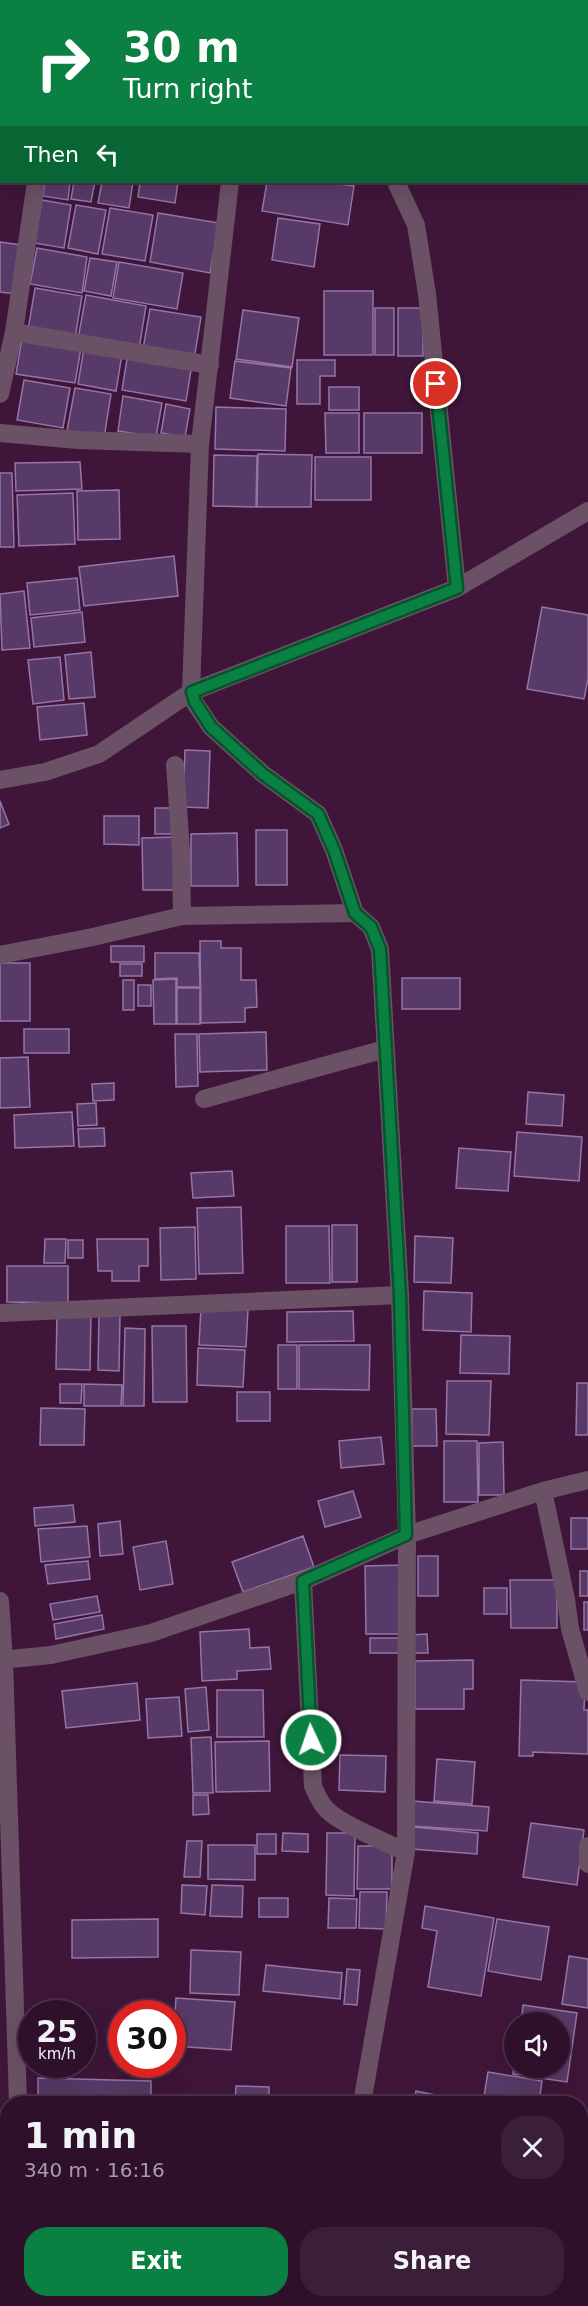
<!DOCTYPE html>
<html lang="en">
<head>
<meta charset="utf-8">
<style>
  :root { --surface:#2f102b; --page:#3b1e37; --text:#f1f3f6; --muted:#a79da9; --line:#4a3047; --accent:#0b8043 }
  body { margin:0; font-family:"DejaVu Sans",sans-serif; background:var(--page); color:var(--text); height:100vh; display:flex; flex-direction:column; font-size:22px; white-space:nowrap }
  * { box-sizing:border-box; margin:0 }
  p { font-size:20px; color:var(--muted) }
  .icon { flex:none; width:33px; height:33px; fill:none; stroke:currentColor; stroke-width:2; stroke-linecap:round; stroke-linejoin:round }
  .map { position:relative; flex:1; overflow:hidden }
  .sheet { position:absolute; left:0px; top:2096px; width:588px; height:212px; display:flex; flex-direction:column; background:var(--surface); border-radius:24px 24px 0 0; box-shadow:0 6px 24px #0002,0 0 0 2px var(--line) }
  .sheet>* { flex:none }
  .guide { position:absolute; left:0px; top:0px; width:588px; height:183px; box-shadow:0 6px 24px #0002,0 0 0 2px var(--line); background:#0b8043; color:#fff; overflow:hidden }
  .buttons { position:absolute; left:504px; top:2012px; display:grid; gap:12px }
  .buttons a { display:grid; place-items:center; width:66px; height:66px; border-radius:50%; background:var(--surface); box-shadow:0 6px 24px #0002,0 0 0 2px var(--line); font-size:30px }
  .speed { position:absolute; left:18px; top:2000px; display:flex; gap:12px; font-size:30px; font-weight:700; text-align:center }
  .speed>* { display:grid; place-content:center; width:78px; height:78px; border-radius:50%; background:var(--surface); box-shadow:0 6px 24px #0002,0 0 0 2px var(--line); line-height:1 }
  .speed small { font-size:15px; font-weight:400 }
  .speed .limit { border:9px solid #d22; background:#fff; color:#111 }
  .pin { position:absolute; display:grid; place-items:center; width:51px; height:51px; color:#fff; margin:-26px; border:3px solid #fff; border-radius:50%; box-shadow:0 2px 6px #0007 }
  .me { position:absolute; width:66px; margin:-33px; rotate:357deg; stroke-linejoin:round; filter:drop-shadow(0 0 4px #0008) }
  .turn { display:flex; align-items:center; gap:21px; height:126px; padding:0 24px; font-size:27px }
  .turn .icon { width:78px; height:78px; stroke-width:2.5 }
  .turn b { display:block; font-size:42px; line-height:51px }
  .then { display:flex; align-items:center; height:57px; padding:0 24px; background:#0003; gap:12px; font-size:22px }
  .round { display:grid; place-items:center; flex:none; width:63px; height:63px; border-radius:24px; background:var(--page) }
  .head { display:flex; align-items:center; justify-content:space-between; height:102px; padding:0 24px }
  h1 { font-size:36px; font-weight:700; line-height:45px }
  .cta { display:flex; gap:12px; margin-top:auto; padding:12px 24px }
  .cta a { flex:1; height:69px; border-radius:24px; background:var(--accent); color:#fff; font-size:24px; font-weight:700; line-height:69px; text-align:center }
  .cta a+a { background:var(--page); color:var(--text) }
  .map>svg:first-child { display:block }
  .building { fill:#583a68; stroke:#9575a7; stroke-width:1.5 }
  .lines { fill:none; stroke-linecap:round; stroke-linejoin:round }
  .street { stroke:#6a5165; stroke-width:18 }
  .route-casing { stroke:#07532c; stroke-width:15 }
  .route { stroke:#0b8043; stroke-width:10 }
</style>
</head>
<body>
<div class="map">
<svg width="588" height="2306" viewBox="0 0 588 2306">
  <rect width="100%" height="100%" fill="#3f1639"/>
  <path class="building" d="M123 0H203L123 2Z
    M0 8 2 9V82L0 81Z
    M45 182H70L68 200 43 196Z
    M74 182H95L91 202 71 199Z
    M102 182H133L129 208 98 203Z
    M140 182H178L175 203 138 197Z
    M267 182H326L354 186 348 225 262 211Z
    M42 200 71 205 64 248 34 243Z
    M76 205 106 210 98 254 68 248Z
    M110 208 153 215 145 261 102 254Z
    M158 213 219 223 210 273 150 262Z
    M278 218 320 224 314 267 272 260Z
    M0 242 21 245 15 294 0 292Z
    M37 248 87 257 82 293 30 284Z
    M90 258 117 262 111 296 84 291Z
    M119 262 183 273 177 309 113 298Z
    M35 288 82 296 75 338 28 330Z
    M324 291H373V355H324Z
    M86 295 146 306 139 349 78 339Z
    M375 308H394V355H375Z
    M398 308H423V356H398Z
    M150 309 201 317 194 359 143 349Z
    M243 310 299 318 292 367 236 359Z
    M22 338 81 348 75 383 16 374Z
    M84 348 122 354 116 391 78 384Z
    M128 353 192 364 186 401 122 390Z
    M297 360H335V376H320V404H297Z
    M235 361 291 368 286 406 230 398Z
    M24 380 70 388 63 428 17 420Z
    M329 387H359V410H329Z
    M75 388 111 394 104 438 67 431Z
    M123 396 162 403 156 437 118 431Z
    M166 404 190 409 185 437 161 433Z
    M216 407 286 409 285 451 215 449Z
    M325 413H359V453H326Z
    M364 413H422V453H364Z
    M258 454 312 455 311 507H257Z
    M214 455 257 456 256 507 213 506Z
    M315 457H371V500H315Z
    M80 462 82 489 16 491 15 463Z
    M0 473H12L14 547H0Z
    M119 490 120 539 78 540 77 491Z
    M73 493 75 544 19 546 17 495Z
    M174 556 178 596 84 606 79 567Z
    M77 578 80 610 30 615 27 583Z
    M24 591 30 648 2 650 0 594Z
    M542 607 588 615V679L584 699 527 689Z
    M82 612 85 642 34 647 31 618Z
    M91 652 95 697 69 699 65 655Z
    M60 657 64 700 33 704 28 660Z
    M84 703 87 735 40 740 37 707Z
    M185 750 210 751 208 808 183 807Z
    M0 801 9 824 0 828Z
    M155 808H175L176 834H155Z
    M104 816H139V845L104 844Z
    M256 830H287V885H256Z
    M237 833 238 886H191V834Z
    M175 837 176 890H143L142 838Z
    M200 941H221V948H241V980H256L257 1007 245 1008V1022L201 1023Z
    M111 946H144V962H111Z
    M155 953H199L200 987H177V978L155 979Z
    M0 963H30V1021H0Z
    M120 964H142V976H120Z
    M402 978H460V1009H402Z
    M176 979V1024H154L153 980Z
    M123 980H134V1010H123Z
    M138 985H151V1006H138Z
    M177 988H200V1024H177Z
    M24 1029H69V1053H24Z
    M266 1032 267 1070 200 1072 199 1034Z
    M175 1034H197L198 1086 176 1087Z
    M28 1057 30 1107 0 1108V1058Z
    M114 1083V1100L93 1101 92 1084Z
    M528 1092 564 1095 562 1126 526 1124Z
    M96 1103 97 1125 78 1126 77 1104Z
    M72 1112 74 1146 15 1148 14 1115Z
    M104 1128 105 1146 79 1147 78 1129Z
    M517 1132 582 1137 579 1181 514 1176Z
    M459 1148 511 1152 508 1191 456 1188Z
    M232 1171 234 1196 193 1198 191 1173Z
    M241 1207 243 1273 199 1274 197 1208Z
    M332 1225H357V1282H332Z
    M286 1226H329L330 1283H286Z
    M195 1227 196 1279 161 1280 160 1228Z
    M415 1236 453 1238 451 1283 414 1282Z
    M45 1239H66L65 1263H44Z
    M97 1239H148V1266H139V1281H112V1271H98Z
    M68 1240H83V1258H68Z
    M7 1266H68V1303L7 1302Z
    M424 1291 472 1293 471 1332 423 1330Z
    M201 1307 248 1309 246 1347 199 1345Z
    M353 1311 354 1341 287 1342V1312Z
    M57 1312H91L90 1370 56 1369Z
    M99 1314 120 1315 119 1371 98 1370Z
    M152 1326H186L187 1402H153Z
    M125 1328 145 1329 144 1406H123Z
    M461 1335 510 1336 509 1374 460 1373Z
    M278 1345H297V1389H278Z
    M299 1345H370L369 1390 299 1389Z
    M198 1348 245 1350 243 1387 197 1385Z
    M447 1381H491L489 1435 446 1434Z
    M577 1383H588V1435H576Z
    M60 1384H82L81 1403H60Z
    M84 1384 122 1385 121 1406H84Z
    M237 1392H270V1421H237Z
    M41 1408 85 1409 84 1445H40Z
    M412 1409H436L437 1446H412Z
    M381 1437 384 1464 341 1468 339 1441Z
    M444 1441H477L478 1502H444Z
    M503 1442 504 1495H479V1443Z
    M353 1491 361 1517 325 1527 318 1501Z
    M73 1505 75 1522 35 1526 34 1508Z
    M571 1518H588V1549H571Z
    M120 1521 123 1554 100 1556 98 1524Z
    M87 1526 90 1557 41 1562 38 1529Z
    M303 1536 314 1567 243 1592 232 1562Z
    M166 1541 173 1584 140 1590 133 1547Z
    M418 1556H438V1596H418Z
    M88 1561 90 1579 48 1584 45 1565Z
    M403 1565V1634H366L365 1566Z
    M580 1571H588V1596H580Z
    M510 1580H557V1628H511Z
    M484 1588H507V1614H484Z
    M97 1596 100 1612 53 1620 50 1604Z
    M584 1602H588V1630H584Z
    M102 1615 104 1629 56 1639 54 1624Z
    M249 1629 250 1648 269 1647 271 1669 237 1671V1679L202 1681 200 1632Z
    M427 1634 428 1653H409V1635Z
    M370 1638H401V1653H370Z
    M473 1660V1689H464V1709H415V1661Z
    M521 1680 585 1682 584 1710H588V1754L533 1752V1756H519Z
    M137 1683 140 1720 66 1728 62 1691Z
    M206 1687 209 1730 188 1732 185 1689Z
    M217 1690H263L264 1737H217Z
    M179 1697 182 1736 148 1738 146 1699Z
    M211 1737 213 1793H193L191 1738Z
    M269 1741 270 1791 216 1792 215 1742Z
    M340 1755 386 1756 385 1792 339 1790Z
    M437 1759 475 1762 472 1804 434 1801Z
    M193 1795H208L209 1814 193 1815Z
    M412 1801 489 1807 487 1831 410 1826Z
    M531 1823 584 1830 577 1885 523 1877Z
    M414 1827 478 1833 477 1854 412 1849Z
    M283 1833 308 1834V1852L282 1851Z
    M327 1833H355L354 1896 326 1895Z
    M257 1834H276V1854H257Z
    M187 1841H202L200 1877H184Z
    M208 1845H255V1880L208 1879Z
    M358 1846H392V1889H357Z
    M182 1885 207 1886 205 1915 181 1913Z
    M212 1885 243 1886 242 1917 210 1916Z
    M360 1892H387L386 1929 359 1928Z
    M259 1898H288V1917H259Z
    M329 1898 357 1899 356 1928H328Z
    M425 1906 494 1918 481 1996 428 1987 437 1931 422 1928Z
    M158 1919V1957L72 1958V1920Z
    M497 1919 549 1927 541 1980 488 1971Z
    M191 1950 241 1952 239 1995 190 1993Z
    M569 1956 588 1959V2008L562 2004Z
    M266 1965 342 1973 340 1999 263 1991Z
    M347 1969 360 1970 357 2005 344 2004Z
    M176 1998 235 2002 231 2050 173 2046Z
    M523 2005 577 2013 567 2082 513 2074 514 2065V2067H560V2022H521Z
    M488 2072 542 2081 539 2103 483 2102Z
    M38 2078 151 2081V2103H38Z
    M236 2086 269 2087V2103H235Z
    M416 2091 474 2103H414Z
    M580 2123 588 2124V2146L580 2144Z
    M76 2300H101L100 2306 76 2303Z
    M165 2300H219L218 2306H164Z
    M233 2300H317L315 2306H232Z
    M381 2300H423L421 2306H380Z
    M438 2300H512L511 2306H437Z"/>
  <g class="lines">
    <path class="street" d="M86 2V0
      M323 2V0
      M0 96H2
      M230 182 200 444 191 692 195 703 211 727 263 774 318 814 334 850 355 913
      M396 182 416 225 427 294 457 588
      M14 332 210 365
      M0 394 14 332 36 182
      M0 433 78 440 200 444
      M175 765 181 851 182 916
      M0 780 45 772 99 754 191 692 457 588 588 511
      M0 955 93 937 182 916 355 913 371 927 380 949 400 1295 407 1535 406 1852 362 2103
      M204 1099 385 1049
      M0 1313 400 1295
      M543 1491 566 1599 570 1629 588 1692
      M303 1581 313 1786C317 1795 320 1803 327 1810 344 1826 384 1841 406 1852
      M0 1601 4 1660 18 2103
      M0 1660 51 1655 151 1633 303 1581 407 1535 543 1491 588 1480
      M588 1846V1864
      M0 2131H8
      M36 2300 38 2306
      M325 2306 326 2300
      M580 2306 588 2261"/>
  </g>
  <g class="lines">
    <g class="route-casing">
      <path id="route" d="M311 1740 303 1581 406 1535 400 1295 380 949 371 927 355 913 334 850 318 814 263 774 211 727 195 702 192 692 457 588 436 384"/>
    </g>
    <use href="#route" class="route"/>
  </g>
</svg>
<div class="buttons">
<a><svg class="icon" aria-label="sound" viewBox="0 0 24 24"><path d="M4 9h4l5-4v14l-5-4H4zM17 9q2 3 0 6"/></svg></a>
</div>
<div class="speed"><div>25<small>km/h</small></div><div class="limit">30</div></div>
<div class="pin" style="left:436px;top:384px;background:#d93025"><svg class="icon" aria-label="arrive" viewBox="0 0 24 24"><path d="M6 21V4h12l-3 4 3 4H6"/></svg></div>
<svg class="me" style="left:311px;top:1740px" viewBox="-20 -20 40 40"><circle r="17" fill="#0b8043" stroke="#fff" stroke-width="3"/><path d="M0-11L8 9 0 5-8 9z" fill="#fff"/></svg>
<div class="guide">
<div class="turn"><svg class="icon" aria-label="right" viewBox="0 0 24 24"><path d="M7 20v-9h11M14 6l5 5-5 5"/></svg><div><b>30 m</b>Turn right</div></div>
<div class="then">Then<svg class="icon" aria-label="left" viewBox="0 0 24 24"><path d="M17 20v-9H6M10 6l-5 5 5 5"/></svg></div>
</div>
<section class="sheet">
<div class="head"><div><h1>1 min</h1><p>340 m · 16:16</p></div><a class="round"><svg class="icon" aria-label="close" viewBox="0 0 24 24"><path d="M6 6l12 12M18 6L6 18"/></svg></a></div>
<div class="cta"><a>Exit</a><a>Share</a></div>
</section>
</div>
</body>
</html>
